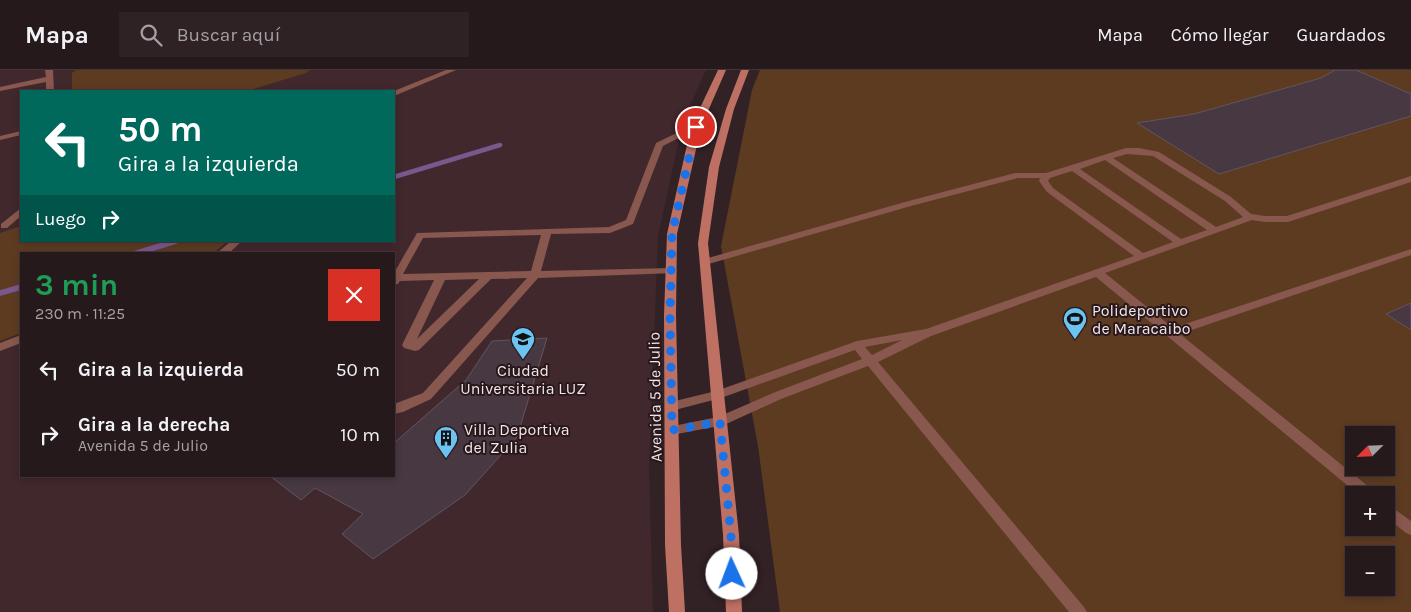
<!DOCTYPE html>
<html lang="es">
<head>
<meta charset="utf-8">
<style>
  :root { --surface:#26191c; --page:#2e2225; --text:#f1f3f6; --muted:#a4a0a3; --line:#42383b }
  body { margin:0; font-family:Karla,sans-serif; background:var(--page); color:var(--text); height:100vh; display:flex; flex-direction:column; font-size:19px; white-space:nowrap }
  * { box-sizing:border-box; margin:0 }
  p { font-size:16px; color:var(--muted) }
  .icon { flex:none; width:28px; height:28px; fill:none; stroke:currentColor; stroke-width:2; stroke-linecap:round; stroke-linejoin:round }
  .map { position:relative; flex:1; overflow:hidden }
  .drawer { position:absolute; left:20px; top:182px; width:375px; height:225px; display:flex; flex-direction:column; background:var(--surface); border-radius:0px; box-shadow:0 2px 8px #0003,0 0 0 1px var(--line) }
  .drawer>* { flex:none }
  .banner { position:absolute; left:20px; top:20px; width:375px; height:152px; border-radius:0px; box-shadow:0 2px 8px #0003,0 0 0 1px var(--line); background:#00695c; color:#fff; overflow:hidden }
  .needle { width:32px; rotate:246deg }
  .tools { position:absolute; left:1345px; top:356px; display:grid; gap:10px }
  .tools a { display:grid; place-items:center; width:50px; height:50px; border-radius:0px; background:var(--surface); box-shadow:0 2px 8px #0003,0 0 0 1px var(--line); font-size:25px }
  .pin { position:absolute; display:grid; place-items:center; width:42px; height:42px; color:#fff; margin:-21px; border:2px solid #fff; border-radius:50%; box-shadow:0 1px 5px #0007 }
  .me { position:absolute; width:55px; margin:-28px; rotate:358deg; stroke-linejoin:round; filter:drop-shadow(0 0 4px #0008) }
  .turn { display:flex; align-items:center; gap:18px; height:105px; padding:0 15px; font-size:22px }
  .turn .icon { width:65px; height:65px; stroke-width:2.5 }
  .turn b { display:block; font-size:35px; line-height:42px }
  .then { display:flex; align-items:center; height:48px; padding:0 15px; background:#0003; gap:10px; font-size:19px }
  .round { display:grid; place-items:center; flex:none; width:52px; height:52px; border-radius:0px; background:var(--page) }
  .headline { display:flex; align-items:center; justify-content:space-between; height:85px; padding:0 15px }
  h1 { font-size:30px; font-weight:700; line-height:38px; color:#1e9e55 }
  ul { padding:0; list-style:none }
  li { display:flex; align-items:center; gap:15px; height:65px; padding:0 15px }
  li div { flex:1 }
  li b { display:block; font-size:19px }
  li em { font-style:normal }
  header { display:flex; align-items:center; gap:30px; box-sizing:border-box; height:70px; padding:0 25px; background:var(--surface); border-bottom:1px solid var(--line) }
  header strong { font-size:24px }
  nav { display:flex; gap:28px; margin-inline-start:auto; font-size:18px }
  .search { width:350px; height:45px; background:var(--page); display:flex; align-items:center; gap:12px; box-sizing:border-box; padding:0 18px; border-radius:0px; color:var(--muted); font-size:19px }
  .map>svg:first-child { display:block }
  .built { fill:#40282d; fill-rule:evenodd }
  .green { fill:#5d3b21; fill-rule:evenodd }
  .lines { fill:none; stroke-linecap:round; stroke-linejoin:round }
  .stream-far1 { stroke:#7a588e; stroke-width:4.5 }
  .stream { stroke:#7a588e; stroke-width:5.5 }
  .building { fill:#473842; stroke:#64545f }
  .service { fill:#88574e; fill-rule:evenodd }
  .secondary { fill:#be7063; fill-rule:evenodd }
  .route { stroke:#1a73e8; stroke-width:9; stroke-dasharray:0 16.2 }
  .labels { text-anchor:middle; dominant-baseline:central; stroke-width:4; stroke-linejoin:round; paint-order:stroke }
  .poi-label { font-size:16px; fill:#f1e5e8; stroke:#28181c; text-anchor:start }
  .street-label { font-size:16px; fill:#f1e5e8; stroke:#28181c }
</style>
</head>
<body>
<header>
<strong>Mapa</strong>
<div class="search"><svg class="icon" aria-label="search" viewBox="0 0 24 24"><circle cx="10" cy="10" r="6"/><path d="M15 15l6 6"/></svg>Buscar aquí</div>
<nav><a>Mapa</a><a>Cómo llegar</a><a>Guardados</a></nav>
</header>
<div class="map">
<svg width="1411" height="542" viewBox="0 0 1411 542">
  <rect width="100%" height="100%" fill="#322125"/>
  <path class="built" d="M0 0H706L683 51 658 167 649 396 653 542H0ZM21 21H394V171H21ZM21 184H394V406H21Z"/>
  <path class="green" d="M76 0H310L306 3 247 21H72V3Z
    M760 0H1411V542H780L758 376 721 176 752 20ZM1354 365H1386V398H1354ZM1354 425H1386V458H1354ZM1354 485H1386V518H1354Z
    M21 156V171H228L212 184H21V263L0 271V163Z"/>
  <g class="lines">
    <path class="stream-far1" d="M394 107 500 75"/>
    <path class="stream" d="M134 184 176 171
      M0 223 21 217"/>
  </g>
  <path class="building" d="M1335 0H1356L1411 24V46L1219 104 1137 53 1194 44 1321 8Z
    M1411 233V260L1386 244Z
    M547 268 517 367 465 425 373 489 342 464 363 444 315 418 301 430 270 406H394V373L466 310 492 271Z"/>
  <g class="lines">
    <path class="service" d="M45 0H53L54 21H46V12L0 21V17L46 7Z
      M446 0H456L394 26V21Z
      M693 55 700 57 663 76 633 154 610 163 551 164 541 201 672 198 677 201 676 203 538 208 431 329 403 342 394 344V334L423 323 527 208 491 209 419 280 415 281 404 278 402 275 434 210 400 211 398 214 394 215V203L417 163 609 157 626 150 656 73ZM541 165 531 201 403 204 423 168ZM479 209 417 269 445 210Z
      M21 61V65L0 70V66Z
      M1126 78H1139L1159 82 1231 127 1251 144 1265 146H1287L1411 106V112L1288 152H1265L1252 150 1105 203 1173 258 1411 179V185L1180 264 1374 421 1376 425H1359L1096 207 931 266 878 292 1084 537 1087 542H1069L868 296 781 329 724 355 672 365 668 363 666 360 668 357 718 347 773 323 862 289 855 280 721 328 671 341 667 339 665 336 667 333 716 321 857 271 926 259 1134 186 1047 122 1039 111 1040 108H1018L911 136 705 195 700 192 701 190 905 132 1015 103H1046ZM1127 84 1153 86 1225 131 1243 147 1216 157 1113 88ZM1105 90 1207 160 1181 169 1080 99ZM1072 101 1173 172 1143 183 1053 118 1048 111 1050 108ZM902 270 872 285 865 277Z
      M21 138V146L7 158H1V154Z
      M231 171H242L228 184H216Z
      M21 265V273L0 281V273Z
      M1386 433 1411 451V465L1406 463 1386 447Z"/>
    <path class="secondary" d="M718 0H726L701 57 677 164 676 245 681 475 685 542H669L665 475 664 245 667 164 691 57Z
      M741 0H749L734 39 719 97 708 173 739 465 742 542H726L723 465 698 173 709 97 726 39Z"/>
  </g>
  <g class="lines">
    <path class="route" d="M696 57 672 164 670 245 672 360 720 352 731 466 732 504"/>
  </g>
  <defs>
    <g id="stadium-pin" transform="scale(1.25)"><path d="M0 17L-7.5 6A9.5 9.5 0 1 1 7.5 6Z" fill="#6ac3f1" stroke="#28181c"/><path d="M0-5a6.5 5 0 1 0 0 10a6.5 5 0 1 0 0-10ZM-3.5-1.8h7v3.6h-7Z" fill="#111"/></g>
    <g id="university-pin" transform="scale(1.25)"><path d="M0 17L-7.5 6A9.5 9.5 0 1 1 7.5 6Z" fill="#6ac3f1" stroke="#28181c"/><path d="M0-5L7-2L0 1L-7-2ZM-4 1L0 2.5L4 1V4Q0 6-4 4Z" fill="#111"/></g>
    <g id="building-pin" transform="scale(1.25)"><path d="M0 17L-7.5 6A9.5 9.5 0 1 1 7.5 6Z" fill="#6ac3f1" stroke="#28181c"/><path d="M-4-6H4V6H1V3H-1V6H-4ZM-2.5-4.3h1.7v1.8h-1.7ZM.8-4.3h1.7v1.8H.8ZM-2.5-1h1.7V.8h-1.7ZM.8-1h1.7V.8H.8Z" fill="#111"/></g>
  </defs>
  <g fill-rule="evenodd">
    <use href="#stadium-pin" x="1075" y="249"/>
    <use href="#university-pin" x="523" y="269"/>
    <use href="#building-pin" x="446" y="368"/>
  </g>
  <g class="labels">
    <g class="poi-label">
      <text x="1092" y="240">Polideportivo<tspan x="1092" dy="18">de Maracaibo</tspan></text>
      <text x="523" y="300" text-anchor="middle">Ciudad<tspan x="523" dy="18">Universitaria LUZ</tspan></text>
      <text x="464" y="359">Villa Deportiva<tspan x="464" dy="18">del Zulia</tspan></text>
    </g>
    <g class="street-label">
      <text transform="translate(655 327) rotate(-91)">Avenida 5 de Julio</text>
    </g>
  </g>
</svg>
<div class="tools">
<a><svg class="needle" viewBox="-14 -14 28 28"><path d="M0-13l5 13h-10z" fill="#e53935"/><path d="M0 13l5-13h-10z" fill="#a4a0a3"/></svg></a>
<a>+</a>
<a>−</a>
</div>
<div class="pin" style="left:696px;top:57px;background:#d93025"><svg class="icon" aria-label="arrive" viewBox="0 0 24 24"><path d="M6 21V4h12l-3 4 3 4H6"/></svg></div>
<svg class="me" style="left:732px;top:504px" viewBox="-20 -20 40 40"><circle r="19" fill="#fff"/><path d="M0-13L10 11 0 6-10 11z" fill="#1a73e8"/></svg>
<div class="banner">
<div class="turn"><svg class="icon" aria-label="left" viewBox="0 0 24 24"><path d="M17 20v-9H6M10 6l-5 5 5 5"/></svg><div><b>50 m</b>Gira a la izquierda</div></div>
<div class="then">Luego<svg class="icon" aria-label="right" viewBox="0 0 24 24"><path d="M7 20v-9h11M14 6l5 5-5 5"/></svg></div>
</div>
<section class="drawer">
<div class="headline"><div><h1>3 min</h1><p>230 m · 11:25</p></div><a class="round" style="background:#d93025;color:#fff"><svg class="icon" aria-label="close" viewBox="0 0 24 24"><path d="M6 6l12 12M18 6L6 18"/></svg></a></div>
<ul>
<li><svg class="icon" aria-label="left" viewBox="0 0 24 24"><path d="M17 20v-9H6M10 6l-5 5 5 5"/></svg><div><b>Gira a la izquierda</b></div><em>50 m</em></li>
<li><svg class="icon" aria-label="right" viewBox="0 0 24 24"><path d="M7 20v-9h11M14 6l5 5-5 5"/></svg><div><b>Gira a la derecha</b><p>Avenida 5 de Julio</p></div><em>10 m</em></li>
</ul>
</section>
</div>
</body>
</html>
